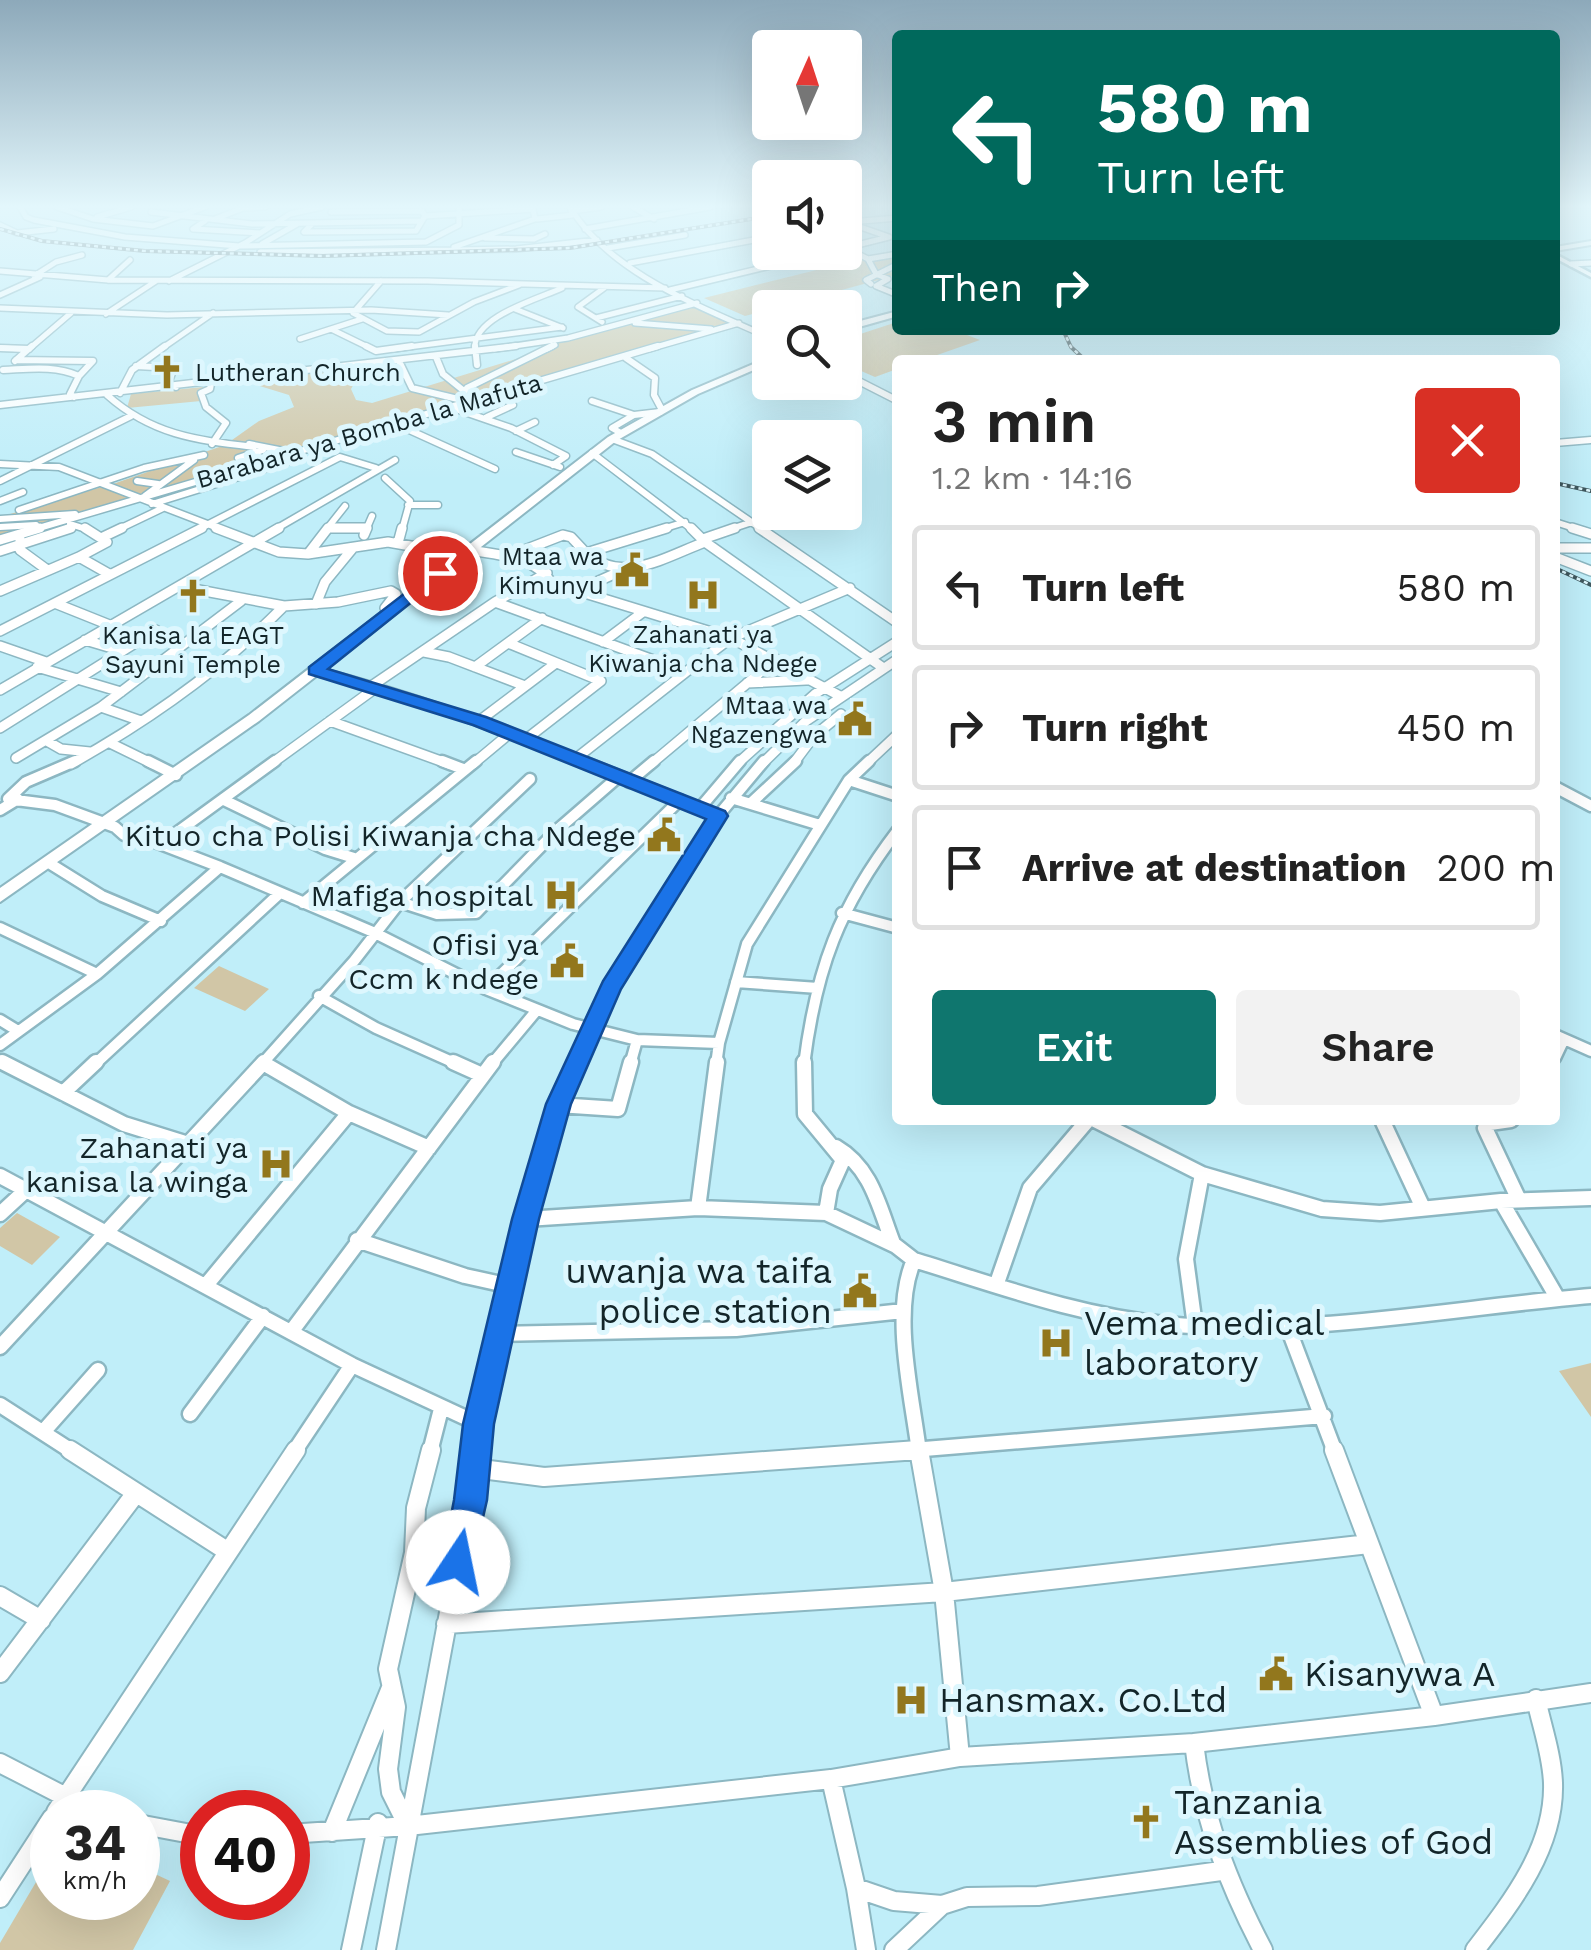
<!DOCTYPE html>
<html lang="en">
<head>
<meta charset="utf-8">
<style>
  :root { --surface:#fff; --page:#f2f2f2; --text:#222; --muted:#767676; --line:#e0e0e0; --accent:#0f766e }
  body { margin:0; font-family:"Work Sans",sans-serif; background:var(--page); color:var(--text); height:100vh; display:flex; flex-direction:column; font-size:38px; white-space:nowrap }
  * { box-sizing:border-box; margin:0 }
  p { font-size:32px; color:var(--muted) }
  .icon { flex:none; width:55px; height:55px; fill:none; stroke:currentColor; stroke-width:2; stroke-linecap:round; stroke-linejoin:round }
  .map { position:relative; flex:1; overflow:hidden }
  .drawer { position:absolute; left:892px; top:355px; width:668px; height:770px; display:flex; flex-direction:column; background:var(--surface); border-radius:10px; box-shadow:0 10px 40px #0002 }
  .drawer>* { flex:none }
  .hud { position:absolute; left:892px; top:30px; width:668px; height:305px; border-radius:10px; box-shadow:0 10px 40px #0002; background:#00695c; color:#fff; overflow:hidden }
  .needle { width:65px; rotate:3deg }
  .fabs { position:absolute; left:752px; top:30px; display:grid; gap:20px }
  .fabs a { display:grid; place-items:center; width:110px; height:110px; border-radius:10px; background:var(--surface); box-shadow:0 10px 40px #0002; font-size:50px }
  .speed { position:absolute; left:30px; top:1790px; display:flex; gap:20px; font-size:50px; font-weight:700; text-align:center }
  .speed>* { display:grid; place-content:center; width:130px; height:130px; border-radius:50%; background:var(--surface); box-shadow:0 10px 40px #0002; line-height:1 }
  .speed small { font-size:25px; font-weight:400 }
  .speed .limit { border:15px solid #d22; background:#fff; color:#111 }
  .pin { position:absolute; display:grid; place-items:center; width:85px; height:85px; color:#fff; margin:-42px; border:5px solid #fff; border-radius:50%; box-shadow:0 2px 10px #0007 }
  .me { position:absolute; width:110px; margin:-55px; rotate:11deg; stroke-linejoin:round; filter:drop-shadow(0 0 8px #0008) }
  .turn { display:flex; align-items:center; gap:35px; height:210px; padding:0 40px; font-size:45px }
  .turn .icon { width:130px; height:130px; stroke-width:2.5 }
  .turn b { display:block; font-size:70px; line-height:85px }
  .then { display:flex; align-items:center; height:95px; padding:0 40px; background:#0003; gap:20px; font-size:38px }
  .round { display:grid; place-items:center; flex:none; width:105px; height:105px; border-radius:10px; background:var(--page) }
  .head { display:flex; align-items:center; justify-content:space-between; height:170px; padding:0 40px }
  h1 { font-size:60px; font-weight:600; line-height:75px }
  .button { display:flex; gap:20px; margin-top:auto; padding:20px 40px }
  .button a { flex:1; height:115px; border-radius:10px; background:var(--accent); color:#fff; font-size:40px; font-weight:600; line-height:115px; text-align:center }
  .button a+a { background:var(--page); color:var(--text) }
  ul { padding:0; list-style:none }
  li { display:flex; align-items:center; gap:30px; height:125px; margin:0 20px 15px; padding:0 20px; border:5px solid var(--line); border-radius:10px }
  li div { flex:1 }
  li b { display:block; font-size:38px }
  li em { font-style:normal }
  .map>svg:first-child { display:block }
  .green { fill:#d1c6a6 }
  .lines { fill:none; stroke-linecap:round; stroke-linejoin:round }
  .minor-far5-casing { stroke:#8cb7c2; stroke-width:8 }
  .minor-far4-casing { stroke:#8cb7c2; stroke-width:9 }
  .minor-far3-casing { stroke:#8cb7c2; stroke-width:12 }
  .minor-far2-casing { stroke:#8cb7c2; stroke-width:15 }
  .minor-far1-casing { stroke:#8cb7c2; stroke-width:19 }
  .minor-casing { stroke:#8cb7c2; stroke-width:22 }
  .major-casing { stroke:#8cb7c2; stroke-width:5 }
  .highway-casing { stroke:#8cb7c2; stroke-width:4 }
  .minor-far5 { stroke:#fff; stroke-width:5 }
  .minor-far4 { stroke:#fff; stroke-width:6 }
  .minor-far3 { stroke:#fff; stroke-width:9 }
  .minor-far2 { stroke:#fff; stroke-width:10 }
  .minor-far1 { stroke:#fff; stroke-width:14 }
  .minor { stroke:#fff; stroke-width:18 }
  .major { fill:#fff; fill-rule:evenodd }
  .highway { fill:#fff; fill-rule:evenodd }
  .rail-casing { stroke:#3f585e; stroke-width:4 }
  .rail { stroke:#ddf7fe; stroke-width:2.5; stroke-dasharray:4; stroke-linecap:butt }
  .route { fill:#1a73e8; stroke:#114b97; stroke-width:2.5 }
  .labels { text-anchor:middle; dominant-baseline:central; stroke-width:10; stroke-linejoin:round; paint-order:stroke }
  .far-poi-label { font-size:25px; fill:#132529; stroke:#ddf7fe; text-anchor:end }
  .far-street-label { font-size:25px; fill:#132529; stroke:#ddf7fe }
  .poi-label { font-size:30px; fill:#132529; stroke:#ddf7fe; text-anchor:end }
  .near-poi-label { font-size:35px; fill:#132529; stroke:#ddf7fe; text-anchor:start }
</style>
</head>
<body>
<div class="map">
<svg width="1591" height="1950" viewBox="0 0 1591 1950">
  <rect width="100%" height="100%" fill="#c0eef9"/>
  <path class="green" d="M897 250V275L745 316 704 298Z
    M697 304 732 323 141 497 110 485 225 445 259 421 294 407 289 395 240 380 354 367 350 371 357 378 351 389 356 400 372 403 542 351 541 345Z
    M897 322 898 330H954L980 340 923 360H898L897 369 875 377 845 364V339Z
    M203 387 201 401 127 408 131 394Z
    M105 486 138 499 0 541V517Z
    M219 966 269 989 245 1011 194 988Z
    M17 1213 60 1237 32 1265 0 1246V1228Z
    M1591 1363V1417L1559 1371Z
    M52 1855V1898H138V1866L170 1881 133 1950H0V1943Z"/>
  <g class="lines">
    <g class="minor-far5-casing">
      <path id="minor-far5" d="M20 207 26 217 34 220 125 237 239 246 426 242 459 225V207
        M57 207 93 219 153 226 205 207
        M570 207C610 274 702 307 770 338
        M633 207 654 219
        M571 211 601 207
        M151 212 252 224 422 221
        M425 216 533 209 535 219 454 247
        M97 217 131 207
        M215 219 243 208 265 207
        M537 219 573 215
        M205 221 193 229 260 233
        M849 222 898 218
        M312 224 304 232 416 231 425 216 422 211 331 212
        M0 225 17 233 54 229
        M585 229 710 207
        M485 238 534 239 545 234
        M262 244 297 224
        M608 248 685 235
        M845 248 889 237 846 222
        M846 248 868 259 876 274 888 279 876 286 898 295
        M459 250 516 249 597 240
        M260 252 463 250
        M868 259 898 254
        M630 263 770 237
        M1571 264 1591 263
        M0 271 108 280 427 281 665 288
        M34 276 56 262 82 255
        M108 280 130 260
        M169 281 245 243 290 214 322 207
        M381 281 353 313 387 331 419 332 474 302 519 285
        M871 284 866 280 898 264
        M670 290 829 252
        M0 295 40 277
        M0 308 167 315 371 310 448 315
        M515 309 563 328
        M106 314 156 281
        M596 318 682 296
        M362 319 331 329 372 349
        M602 322 578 307 604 288
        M635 323 711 329
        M300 339 331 329
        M0 348 24 349
        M29 349 71 313
        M161 349 213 313
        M393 349 562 327
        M475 349C472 317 538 299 562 288
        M494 349 568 338 697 303
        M547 349 555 345
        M649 349 739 323"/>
    </g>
    <g class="minor-far4-casing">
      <path id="minor-far4" d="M366 346 376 351 412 346
        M475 346 477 365
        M0 348 29 349
        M436 357 443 374 464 391
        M626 358 655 378 654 395 662 410
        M16 360 93 361 79 376
        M15 361 32 346
        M399 361 412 388 462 400
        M362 365 373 373 405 375
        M136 366 174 368 168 384 176 387
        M3 370C29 369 54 365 79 376L70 394 74 397
        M845 374 898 401
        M211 384 210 389 201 393 206 407 226 423 212 444
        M120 393 132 370 165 346
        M107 395C152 435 196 440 254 447
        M592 401 634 415
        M464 403 462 396 467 388 552 346
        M0 405 516 346
        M453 408 511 428 566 456 553 465
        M487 417 513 405
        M396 424 495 469
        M516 431 535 422
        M621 433 612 428 634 415 660 412
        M612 439 652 454 763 530
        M1555 443 1591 440
        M249 444 289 452
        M516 452 560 467
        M592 453 693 530
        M238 458 263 450
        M0 464 59 467 223 530
        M385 478 410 501 402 530
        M0 481 131 416
        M137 481 158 484
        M145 496 194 460
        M0 501 23 492
        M152 504 287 462
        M408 505H438
        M19 510 144 468 204 455
        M0 519 75 514
        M1555 522 1580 530
        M70 524 89 530
        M0 527 36 525
        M328 528H366
        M32 530 658 346
        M64 530 71 528
        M117 530 163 508
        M197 530 340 457 376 468
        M274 530 395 460
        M326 530 345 506
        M366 530 372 516
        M659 530 685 522
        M728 530 752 522"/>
    </g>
    <g class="minor-far3-casing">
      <path id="minor-far3" d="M85 528 107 542 79 557 109 574
        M216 528 279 552 308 554 388 542 462 555
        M328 528H366
        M691 528 705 542 882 667
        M759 528 898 623
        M1572 528 1591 534
        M364 535 367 528
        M103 537 122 528
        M20 539V550L46 569
        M703 539 735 528
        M0 540 40 528
        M398 543 402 528
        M1555 548H1591
        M466 549C498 556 532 554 552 583L731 638 840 696
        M0 551 71 528
        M586 553C623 585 665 557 705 542
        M308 554 328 528
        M509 556 563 535 571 537 586 553 667 528
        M1555 557 1591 571
        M183 587 284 606 338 602 391 591 396 594 385 608 394 609
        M0 591 79 557
        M576 591 621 571
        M495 602 686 672 574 760
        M57 604 112 626
        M316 604 325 582 353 548
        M0 631 202 528
        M85 640 122 651
        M603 642 643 612
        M508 643 601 681 525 740
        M0 646 46 662
        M424 652 449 657 525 686
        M37 667 121 692
        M475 667 542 618
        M315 671C409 694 497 728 587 764
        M686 672 731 638 850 588
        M747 683 806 680
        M373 685 495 602 547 573
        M0 690 279 528
        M101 707 141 721
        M330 721 449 764
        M479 721 556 663
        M0 728 156 630
        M47 741 61 749 90 752
        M110 743 153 764
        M16 758 101 707 241 601
        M71 764C150 720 221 670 284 606
        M271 764 377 687
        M473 764 509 734
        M651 764 776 659
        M737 764 815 694 898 641
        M762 764 806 721 898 659
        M793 764 814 736 841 714
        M866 764 898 734"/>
    </g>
    <g class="minor-far2-casing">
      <path id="minor-far2" d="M75 761 26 782 8 799 55 805 115 827 124 835 142 837 220 867 373 932 486 989 573 1024 637 1040 719 1043 747 944 849 780 869 761
        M148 761 176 775
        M442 761 463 769
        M581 761 718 816
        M849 780 898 796
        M629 782 654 761
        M1555 787 1591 806
        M731 798 820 825
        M224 800 325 849 354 858
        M751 803 796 761
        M700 808 740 761
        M0 810 18 799
        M161 844 275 761
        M49 863 102 896 161 921
        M400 902 437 914 476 913 556 831 617 778
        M303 903 476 761
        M842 913 898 928
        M0 928 97 974
        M736 982 818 988
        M486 989 680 800
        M319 996 376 1028 459 1065
        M0 1020 18 1031
        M1555 1035 1591 1051
        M0 1045 97 974 220 867
        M1555 1058 1564 1039
        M0 1061 7 1065
        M94 1065 280 893
        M261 1065 354 961 400 902 530 779
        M491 1065 537 1010
        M575 1065 611 987 718 816 764 761
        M630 1065 637 1040
        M716 1065 719 1043
        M804 1065C816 969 839 907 898 830"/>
    </g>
    <g class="minor-far1-casing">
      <path id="minor-far1" d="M2 1062 124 1124 185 1143
        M453 1062 482 1075
        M804 1062 805 1114 843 1160 830 1189 826 1213 896 1246 914 1260C891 1312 912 1395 919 1452
        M263 1063 349 1113
        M63 1093 96 1062
        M558 1105 618 1109 631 1062
        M1095 1120 1202 1174 1322 1209 1380 1213 1501 1201 1591 1198
        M1382 1120 1423 1208
        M1511 1120 1490 1123 1485 1128 1519 1200
        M836 1147C872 1168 879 1207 893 1243
        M0 1176 352 1365 479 1424
        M1501 1201 1558 1299
        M698 1208 717 1062
        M0 1214 25 1191
        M526 1219 698 1208 826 1213
        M357 1240 465 1276 510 1286
        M914 1260C996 1285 1079 1316 1165 1324 1307 1337 1450 1308 1591 1296
        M997 1283 1030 1188 1088 1120
        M207 1284 349 1113 429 1148
        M1287 1325 1335 1452
        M1195 1326 1186 1259 1202 1174
        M291 1332 493 1062
        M499 1334 736 1329 903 1311
        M0 1347 264 1062
        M0 1405 73 1452
        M190 1414 263 1316
        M43 1432 98 1370
        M294 1452 352 1365
        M430 1452 441 1409
        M476 1452 545 1144 576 1062
        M888 1452 1324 1416"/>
    </g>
    <g class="minor-casing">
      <path id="minor" d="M70 1450 227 1551
        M919 1450 944 1592 960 1757
        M1334 1450 1434 1716
        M473 1468 544 1477 918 1450
        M0 1596 41 1620
        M446 1624 944 1592 1369 1544
        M0 1673 136 1493
        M1194 1743C1203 1819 1228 1883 1263 1950
        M0 1763 95 1812
        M831 1779 856 1888 894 1901 942 1905 967 1897 1038 1896 1221 1871
        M56 1812 296 1450
        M138 1824 202 1836
        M408 1826 391 1792 388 1769 396 1707 388 1669 414 1553 416 1508 431 1450
        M332 1832 391 1688
        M288 1834 408 1826 831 1779 960 1757 1194 1743 1434 1716 1591 1693
        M856 1888 866 1950
        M0 1898 52 1818
        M351 1950 378 1823
        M386 1950 470 1500 476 1450
        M894 1950 942 1905
        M1475 1950C1512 1902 1555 1847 1553 1783 1552 1755 1542 1727 1536 1699"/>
    </g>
    <g class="major-casing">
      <path id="major" d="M1555 254 1591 273V277L1555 258Z"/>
    </g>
    <g class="highway-casing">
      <path id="highway" d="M1591 241V245L1555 251V247Z
        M898 311V316L845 331V325Z
        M770 357V363L698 394 616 441 259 721 0 902V888L249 715 608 437 692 390Z"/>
    </g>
    <use href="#minor-far5" class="minor-far5"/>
    <use href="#minor-far4" class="minor-far4"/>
    <use href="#minor-far3" class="minor-far3"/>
    <use href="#minor-far2" class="minor-far2"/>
    <use href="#minor-far1" class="minor-far1"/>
    <use href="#minor" class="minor"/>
    <use href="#major" class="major"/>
    <use href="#highway" class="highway"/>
    <g class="rail-casing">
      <path id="rail" d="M0 229 42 241 145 251 323 256 570 248 770 216
        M1063 330 1071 347 1085 360
        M1555 483 1591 491
        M1555 568 1591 585"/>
    </g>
    <use href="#rail" class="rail"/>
  </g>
  <linearGradient id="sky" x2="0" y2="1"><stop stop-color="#8da9ba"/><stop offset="0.43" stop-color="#e3f7fc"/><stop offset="1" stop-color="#e3f7fc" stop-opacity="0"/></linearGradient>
  <rect width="1591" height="480" fill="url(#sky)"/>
  <path class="route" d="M435 570 448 573 328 669 486 717 725 811 728 816 621 989 571 1104 539 1219 494 1424 487 1500 470 1574 458 1579 446 1574 442 1562 454 1500 463 1424 512 1219 546 1104 603 981 706 819 473 725 309 674V667Z"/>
  <defs>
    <g id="church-bare" transform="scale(2.7)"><path d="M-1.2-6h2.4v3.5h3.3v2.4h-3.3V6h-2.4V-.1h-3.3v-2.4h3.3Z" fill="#92771d" stroke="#ddf7fe" stroke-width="2.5" paint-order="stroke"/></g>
    <g id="civic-bare" transform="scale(2.7)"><path d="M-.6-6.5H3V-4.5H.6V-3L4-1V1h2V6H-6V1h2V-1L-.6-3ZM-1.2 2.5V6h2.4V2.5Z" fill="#92771d" stroke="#ddf7fe" stroke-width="2.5" paint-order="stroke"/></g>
    <g id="hospital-bare" transform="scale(2.7)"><path d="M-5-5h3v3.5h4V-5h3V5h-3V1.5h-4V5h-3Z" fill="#92771d" stroke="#ddf7fe" stroke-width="2.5" paint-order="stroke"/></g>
  </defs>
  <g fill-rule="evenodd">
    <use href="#church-bare" x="167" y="372"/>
    <use href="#civic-bare" x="632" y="570"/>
    <use href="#hospital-bare" x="703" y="595"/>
    <use href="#church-bare" x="193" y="596"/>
    <use href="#civic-bare" x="855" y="719"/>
    <use href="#civic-bare" x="664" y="835"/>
    <use href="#hospital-bare" x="561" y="895"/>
    <use href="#civic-bare" x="567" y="961"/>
    <use href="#hospital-bare" x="276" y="1164"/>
    <use href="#civic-bare" x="860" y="1291"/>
    <use href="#hospital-bare" x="1056" y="1343"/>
    <use href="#civic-bare" x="1276" y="1674"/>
    <use href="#hospital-bare" x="911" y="1700"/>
    <use href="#church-bare" x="1146" y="1822"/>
  </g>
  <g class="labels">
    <g class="far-poi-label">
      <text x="195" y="372" text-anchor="start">Lutheran Church</text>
      <text x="604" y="556">Mtaa wa<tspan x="604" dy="29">Kimunyu</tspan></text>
      <text x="703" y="634" text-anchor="middle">Zahanati ya<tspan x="703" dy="29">Kiwanja cha Ndege</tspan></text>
      <text x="193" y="635" text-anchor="middle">Kanisa la EAGT<tspan x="193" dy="29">Sayuni Temple</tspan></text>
      <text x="827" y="705">Mtaa wa<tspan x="827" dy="29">Ngazengwa</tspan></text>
    </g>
    <g class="far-street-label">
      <text transform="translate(369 431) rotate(-16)">Barabara ya Bomba la Mafuta</text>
    </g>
    <g class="poi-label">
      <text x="636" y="835">Kituo cha Polisi Kiwanja cha Ndege</text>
      <text x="533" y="895">Mafiga hospital</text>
      <text x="539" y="944">Ofisi ya<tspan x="539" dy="34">Ccm k ndege</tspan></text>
      <text x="248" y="1147">Zahanati ya<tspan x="248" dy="34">kanisa la winga</tspan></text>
    </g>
    <g class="near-poi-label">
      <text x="832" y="1271" text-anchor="end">uwanja wa taifa<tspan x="832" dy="40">police station</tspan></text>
      <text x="1084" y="1323">Vema medical<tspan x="1084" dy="40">laboratory</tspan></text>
      <text x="1304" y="1674">Kisanywa A</text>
      <text x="939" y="1700">Hansmax. Co.Ltd</text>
      <text x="1174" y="1802">Tanzania<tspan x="1174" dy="40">Assemblies of God</tspan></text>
    </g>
  </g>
</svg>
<div class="fabs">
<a><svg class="needle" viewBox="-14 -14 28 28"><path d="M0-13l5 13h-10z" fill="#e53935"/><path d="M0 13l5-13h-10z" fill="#767676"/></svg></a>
<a><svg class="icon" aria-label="sound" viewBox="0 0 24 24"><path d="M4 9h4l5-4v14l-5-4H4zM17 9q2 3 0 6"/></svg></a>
<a><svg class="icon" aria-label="search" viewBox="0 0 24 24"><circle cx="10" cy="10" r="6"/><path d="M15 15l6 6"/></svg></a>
<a><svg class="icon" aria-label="layers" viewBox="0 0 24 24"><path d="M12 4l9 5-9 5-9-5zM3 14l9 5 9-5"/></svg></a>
</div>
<div class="speed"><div>34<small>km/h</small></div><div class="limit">40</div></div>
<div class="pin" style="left:440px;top:573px;background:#d93025"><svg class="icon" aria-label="arrive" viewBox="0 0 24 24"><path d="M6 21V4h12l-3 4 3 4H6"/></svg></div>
<svg class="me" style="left:458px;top:1562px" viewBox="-20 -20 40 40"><circle r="19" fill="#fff"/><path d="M0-13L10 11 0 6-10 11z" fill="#1a73e8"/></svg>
<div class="hud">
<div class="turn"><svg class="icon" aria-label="left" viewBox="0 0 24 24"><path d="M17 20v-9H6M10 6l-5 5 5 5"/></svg><div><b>580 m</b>Turn left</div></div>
<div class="then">Then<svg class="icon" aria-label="right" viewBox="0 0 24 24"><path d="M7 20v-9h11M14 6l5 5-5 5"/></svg></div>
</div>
<section class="drawer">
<div class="head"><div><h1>3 min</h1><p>1.2 km · 14:16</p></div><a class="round" style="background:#d93025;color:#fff"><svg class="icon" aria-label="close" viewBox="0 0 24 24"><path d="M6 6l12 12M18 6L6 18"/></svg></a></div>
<ul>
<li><svg class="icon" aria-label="left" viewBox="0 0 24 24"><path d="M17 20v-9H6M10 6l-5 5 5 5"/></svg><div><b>Turn left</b></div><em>580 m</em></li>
<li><svg class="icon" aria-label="right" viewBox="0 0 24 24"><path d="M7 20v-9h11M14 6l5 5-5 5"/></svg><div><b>Turn right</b></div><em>450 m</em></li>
<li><svg class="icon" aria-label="arrive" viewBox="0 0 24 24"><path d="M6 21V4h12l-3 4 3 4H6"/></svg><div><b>Arrive at destination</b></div><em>200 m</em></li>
</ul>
<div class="button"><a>Exit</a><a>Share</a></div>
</section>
</div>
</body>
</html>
